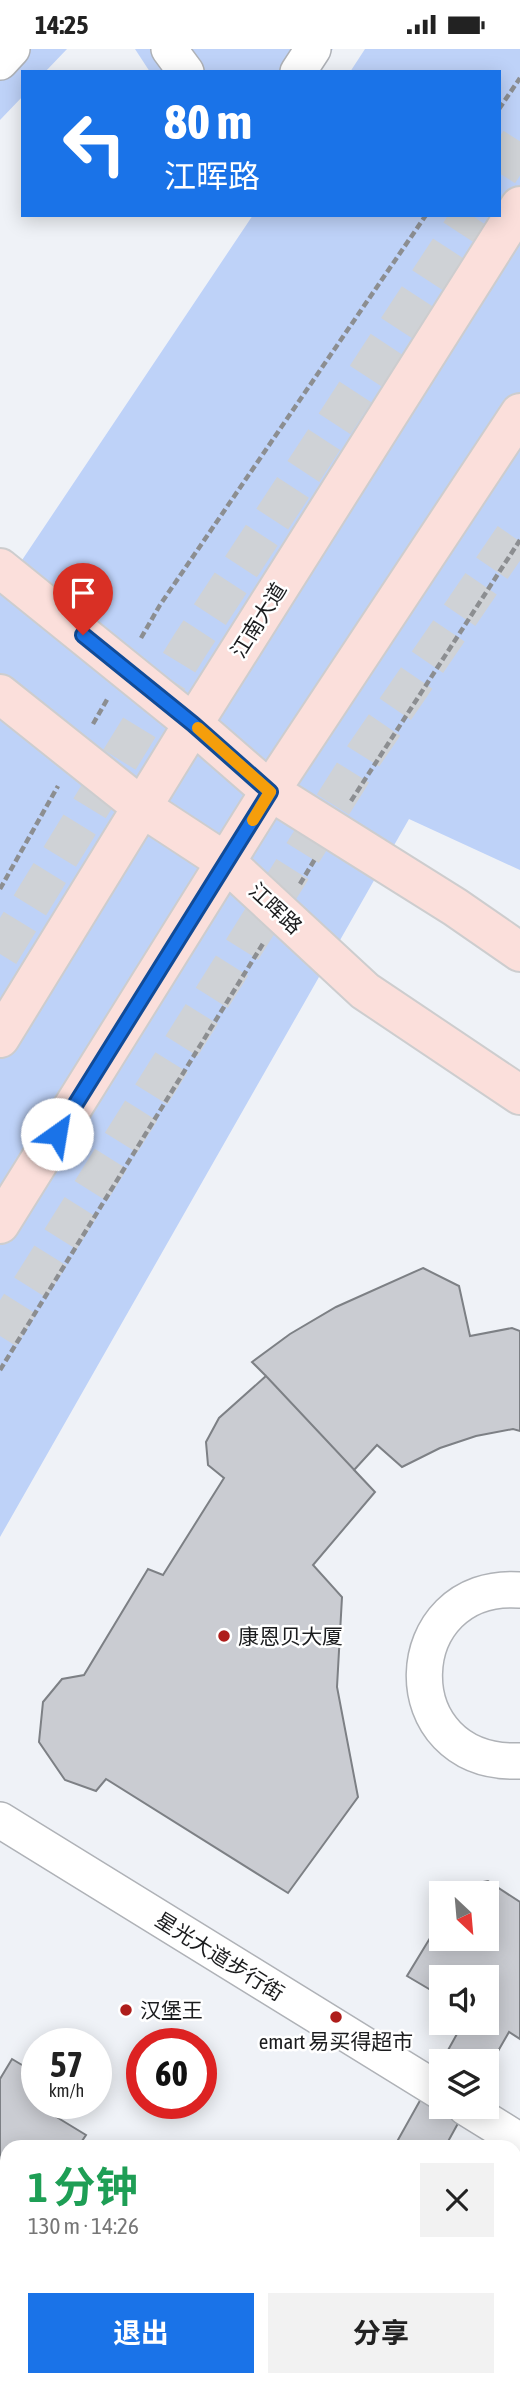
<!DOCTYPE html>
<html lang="zh">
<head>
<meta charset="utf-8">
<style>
  :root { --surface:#fff; --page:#f2f2f2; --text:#222; --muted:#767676; --accent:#1a73e8 }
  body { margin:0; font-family:"Asap Condensed","Noto Sans SC",sans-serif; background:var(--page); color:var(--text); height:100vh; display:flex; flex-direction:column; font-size:26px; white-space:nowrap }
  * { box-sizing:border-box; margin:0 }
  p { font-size:23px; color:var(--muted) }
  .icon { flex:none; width:38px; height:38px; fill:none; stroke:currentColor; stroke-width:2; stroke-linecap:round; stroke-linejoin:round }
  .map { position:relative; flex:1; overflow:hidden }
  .details { position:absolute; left:0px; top:2091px; width:522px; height:247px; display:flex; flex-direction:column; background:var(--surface); border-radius:21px 21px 0 0; box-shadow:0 4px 18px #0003 }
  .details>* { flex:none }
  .guide { position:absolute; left:21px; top:21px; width:480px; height:147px; border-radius:0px; box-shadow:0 4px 18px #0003; background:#1a73e8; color:#fff; overflow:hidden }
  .needle { width:46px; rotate:154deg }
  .buttons { position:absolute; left:429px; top:1832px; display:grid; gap:14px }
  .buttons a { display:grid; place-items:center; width:70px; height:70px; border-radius:0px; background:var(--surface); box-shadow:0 4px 18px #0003; font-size:35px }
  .speed { position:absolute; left:21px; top:1979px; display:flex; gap:14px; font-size:35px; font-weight:700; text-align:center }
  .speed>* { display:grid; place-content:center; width:91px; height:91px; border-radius:50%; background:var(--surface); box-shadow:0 4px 18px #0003; line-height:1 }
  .speed small { font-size:18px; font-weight:400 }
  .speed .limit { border:10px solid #d22; background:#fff; color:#111 }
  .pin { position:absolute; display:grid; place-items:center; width:60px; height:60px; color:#fff; margin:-72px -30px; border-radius:50% 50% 50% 0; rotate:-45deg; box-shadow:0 0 7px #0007 }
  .pin .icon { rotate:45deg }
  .me { position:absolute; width:77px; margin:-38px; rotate:32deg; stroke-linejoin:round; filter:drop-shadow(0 0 5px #0008) }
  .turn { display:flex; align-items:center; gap:24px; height:147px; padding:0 28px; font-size:32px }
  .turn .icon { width:91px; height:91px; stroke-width:2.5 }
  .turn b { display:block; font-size:49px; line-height:60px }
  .round { display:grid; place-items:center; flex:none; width:74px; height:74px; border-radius:0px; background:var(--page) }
  .headline { display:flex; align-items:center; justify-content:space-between; height:119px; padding:0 28px }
  h1 { font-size:42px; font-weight:700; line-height:52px; color:#1e9e55 }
  .button { display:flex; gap:14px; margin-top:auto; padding:14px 28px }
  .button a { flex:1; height:80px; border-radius:0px; background:var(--accent); color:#fff; font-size:28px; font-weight:700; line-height:80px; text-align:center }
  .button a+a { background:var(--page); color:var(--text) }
  .status { display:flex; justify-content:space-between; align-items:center; height:49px; padding:0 35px; background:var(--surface); direction:ltr }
  .status svg { height:19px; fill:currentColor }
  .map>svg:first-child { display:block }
  .green { fill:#bed2f8 }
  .building { fill:#caccd2; stroke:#7d8085; stroke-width:2 }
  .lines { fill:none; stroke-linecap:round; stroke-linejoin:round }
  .highway-tunnel { stroke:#cfd2d6; stroke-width:38; stroke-dasharray:38 19; stroke-linecap:butt }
  .minor-casing { stroke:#afb2b7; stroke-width:38 }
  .major-casing { stroke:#cdcdce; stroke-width:42 }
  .path { stroke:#8c8e91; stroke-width:4.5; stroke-dasharray:7 3.5; stroke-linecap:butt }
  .minor { stroke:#fff; stroke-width:35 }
  .major { stroke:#fbdfdb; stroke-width:38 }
  .route-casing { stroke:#114b97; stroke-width:18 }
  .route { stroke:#1a73e8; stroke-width:12 }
  .slow { stroke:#f59e0b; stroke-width:12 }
  .poi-dot { fill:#ae1d1b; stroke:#fff; stroke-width:2.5 }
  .labels { text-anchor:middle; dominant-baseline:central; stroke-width:5; stroke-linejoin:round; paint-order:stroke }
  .street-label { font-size:21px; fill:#1b1c1e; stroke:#fff }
  .poi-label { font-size:21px; fill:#1b1c1e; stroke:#fff; text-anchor:start }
</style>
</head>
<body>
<div class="status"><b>14:25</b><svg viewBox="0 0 49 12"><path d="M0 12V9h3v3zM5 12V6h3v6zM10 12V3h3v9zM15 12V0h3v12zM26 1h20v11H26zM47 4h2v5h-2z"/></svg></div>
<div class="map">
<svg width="520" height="2337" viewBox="0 0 520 2337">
  <rect width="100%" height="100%" fill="#eff2f7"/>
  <path class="green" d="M0 0H67L45 23H23V47L0 71Z
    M135 0H333L318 23H150Z
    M365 0H520V821L409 770 0 1488V544L253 166H499V23H350Z"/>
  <path class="building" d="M423 1219 459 1237 470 1287 512 1279 520 1282V1382L513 1380 476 1387 440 1399 402 1418 377 1396 354 1421 375 1443 313 1516 342 1548 337 1638 358 1748 288 1844 106 1730 96 1742 65 1731 39 1693 43 1653 62 1630 84 1626 148 1520 163 1526 224 1429 208 1416 206 1393 219 1369 266 1327 252 1313 290 1285 336 1258Z
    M266 1327 375 1443 313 1516 342 1548 337 1638 358 1748 288 1844 106 1730 96 1742 65 1731 39 1693 43 1653 62 1630 84 1626 148 1520 163 1526 224 1429 208 1416 206 1393 219 1369Z
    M488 1832 520 1853V1990L509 1983 486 2023V2012H442L463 1974H486V1928H441V1947L407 1927 441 1871V1890H486V1844H457L462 1837Z
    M12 2010 37 2025V2054H49L45 2061 86 2086 78 2098H7V2216L0 2227V2030Z
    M441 2014V2058H467L445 2098H394Z
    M379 2093 389 2098H353Z
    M514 2174 520 2177V2337H508L499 2331H514Z"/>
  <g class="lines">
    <path class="highway-tunnel" d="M499 124 520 91
      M0 905 190 596 471 166
      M0 1287 364 706 520 478"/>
    <g class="minor-casing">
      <path id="minor" d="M169 0 186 23
        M0 13 12 0
        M298 23 313 0
        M520 1541C396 1532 389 1717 520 1712
        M0 1771 441 2043
        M465 2058 520 2092
        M349 2331 359 2337
        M93 2337 97 2331"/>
    </g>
    <g class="major-casing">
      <path id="major" d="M0 519 193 675 270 742 455 858 520 903
        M0 645 143 759 227 814 365 942 520 1046
        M0 989 193 675 520 157
        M0 1175 270 742 520 364"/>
    </g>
    <path class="path" d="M499 60 520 29
      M141 589 160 556 426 166
      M93 675 108 649
      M351 752 520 491
      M300 835 315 810
      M0 840 58 737
      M0 1321 264 893"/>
    <use href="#minor" class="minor"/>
    <use href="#major" class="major"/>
  </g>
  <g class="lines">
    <g class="route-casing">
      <path id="route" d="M57 1085 270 743 193 675 83 586"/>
    </g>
    <use href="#route" class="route"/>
    <path class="slow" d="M198 679 270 743 253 771"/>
  </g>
  <g class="poi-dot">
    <circle cx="224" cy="1587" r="7"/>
    <circle cx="126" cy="1961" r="7"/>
    <circle cx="336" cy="1968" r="7"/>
  </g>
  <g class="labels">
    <g class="street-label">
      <text transform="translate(258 571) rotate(-58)">江南大道</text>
      <text transform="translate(276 859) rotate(43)">江晖路</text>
      <text transform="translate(220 1907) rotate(32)">星光大道步行街</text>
    </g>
    <g class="poi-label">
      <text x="238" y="1587">康恩贝大厦</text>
      <text x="140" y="1961">汉堡王</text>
      <text x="336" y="1992" text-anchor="middle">emart 易买得超市</text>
    </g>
  </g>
</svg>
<div class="buttons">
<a><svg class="needle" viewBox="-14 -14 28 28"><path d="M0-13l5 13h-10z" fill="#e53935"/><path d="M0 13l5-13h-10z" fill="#767676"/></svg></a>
<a><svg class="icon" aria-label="sound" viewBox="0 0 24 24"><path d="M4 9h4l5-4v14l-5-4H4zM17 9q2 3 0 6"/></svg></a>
<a><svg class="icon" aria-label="layers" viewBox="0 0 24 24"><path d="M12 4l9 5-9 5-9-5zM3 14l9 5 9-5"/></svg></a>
</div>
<div class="speed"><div>57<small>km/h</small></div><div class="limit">60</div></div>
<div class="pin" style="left:83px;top:586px;background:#d93025"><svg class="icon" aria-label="arrive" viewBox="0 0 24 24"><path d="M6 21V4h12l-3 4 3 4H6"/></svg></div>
<svg class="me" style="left:57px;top:1085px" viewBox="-20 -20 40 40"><circle r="19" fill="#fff"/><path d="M0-13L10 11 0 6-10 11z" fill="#1a73e8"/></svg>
<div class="guide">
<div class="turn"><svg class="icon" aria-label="left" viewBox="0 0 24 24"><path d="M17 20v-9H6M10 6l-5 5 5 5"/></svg><div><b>80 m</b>江晖路</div></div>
</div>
<section class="details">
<div class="headline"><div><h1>1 分钟</h1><p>130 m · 14:26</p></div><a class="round"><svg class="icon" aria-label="close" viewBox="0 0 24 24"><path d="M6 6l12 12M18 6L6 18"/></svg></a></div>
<div class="button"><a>退出</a><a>分享</a></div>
</section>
</div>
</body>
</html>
